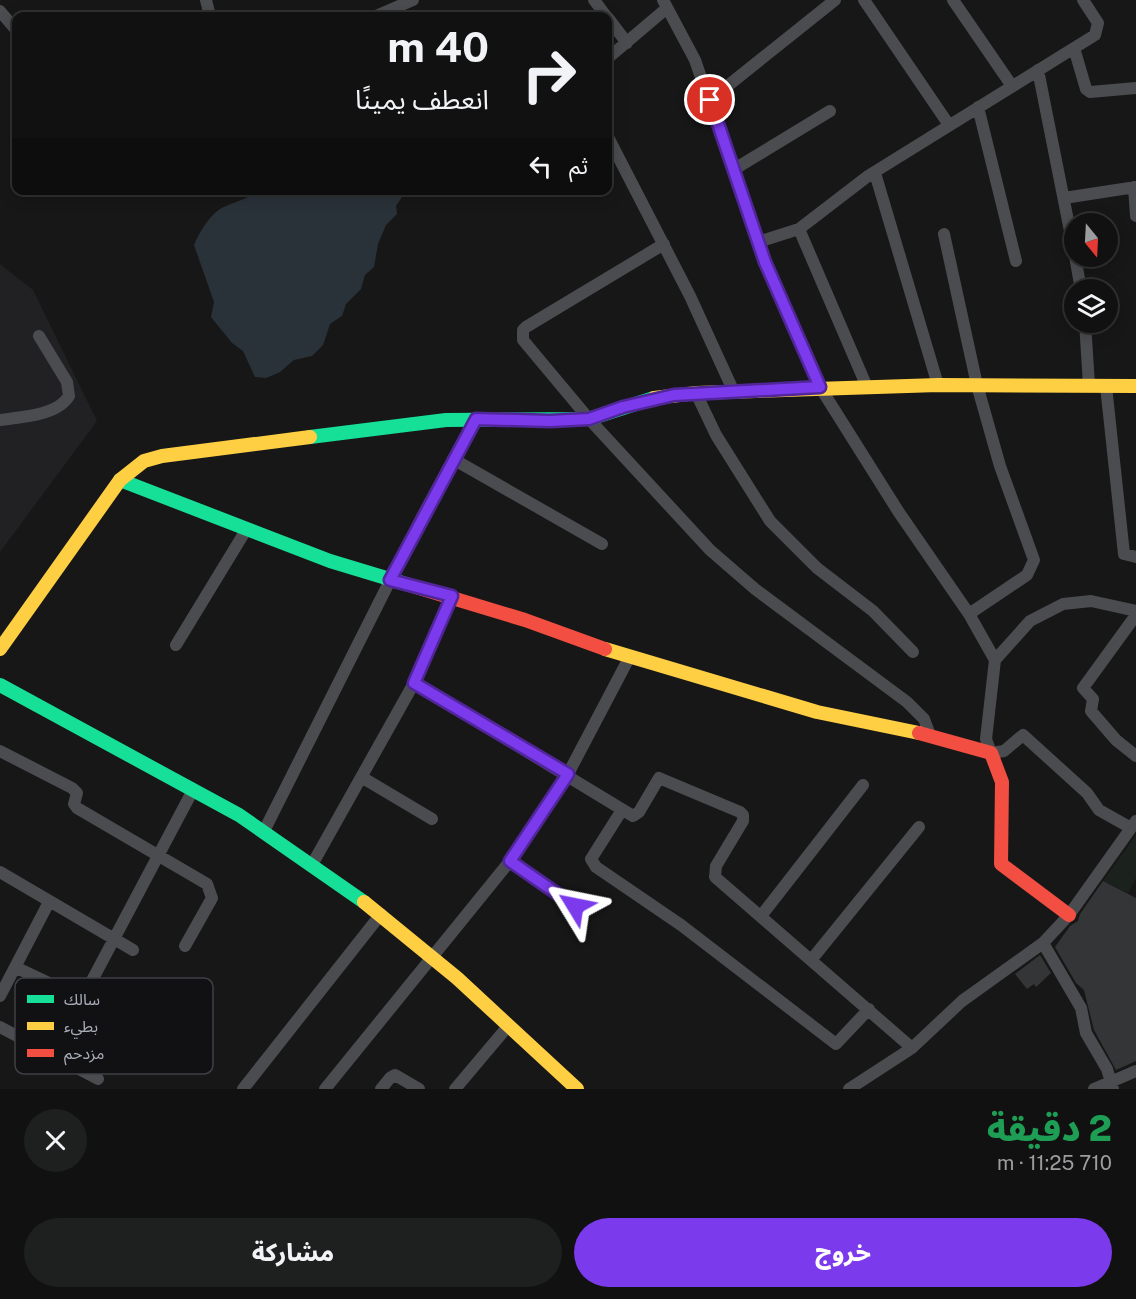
<!DOCTYPE html>
<html lang="ar">
<head>
<meta charset="utf-8">
<style>
  :root { --surface:#111; --page:#1e1f1f; --text:#f1f3f6; --muted:#9c9d9f; --line:#303131; --accent:#7c3aed }
  body { margin:0; font-family:"Public Sans","Noto Sans Arabic",sans-serif; background:var(--page); color:var(--text); direction:rtl; height:100vh; display:flex; flex-direction:column; font-size:22px; white-space:nowrap }
  * { box-sizing:border-box; margin:0 }
  p { font-size:20px; color:var(--muted) }
  .icon { flex:none; width:33px; height:33px; fill:none; stroke:currentColor; stroke-width:2; stroke-linecap:round; stroke-linejoin:round }
  .map { position:relative; height:1089px; overflow:hidden; direction:ltr }
  .drawer { display:flex; flex-direction:column; background:var(--surface); flex:1 }
  .drawer>* { flex:none }
  .hud { position:absolute; left:12px; top:12px; width:600px; height:183px; border-radius:12px; box-shadow:0 3px 15px #0003,0 0 0 2px var(--line); direction:rtl; background:#111; color:var(--text); overflow:hidden }
  .needle { width:39px; rotate:162deg }
  .controls { position:absolute; left:1064px; top:213px; display:grid; gap:12px }
  .controls a { display:grid; place-items:center; width:54px; height:54px; border-radius:50%; background:var(--surface); box-shadow:0 3px 15px #0003,0 0 0 2px var(--line); font-size:30px }
  .pin { position:absolute; display:grid; place-items:center; width:51px; height:51px; color:#fff; margin:-26px; border:3px solid #fff; border-radius:50%; box-shadow:0 2px 6px #0007 }
  .me { position:absolute; width:66px; margin:-33px; rotate:305deg; stroke-linejoin:round; filter:drop-shadow(0 0 4px #0008) }
  .turn { display:flex; align-items:center; gap:21px; height:126px; padding:0 24px; font-size:27px }
  .turn .icon { width:78px; height:78px; stroke-width:2.5 }
  .turn b { display:block; font-size:42px; line-height:51px }
  .then { display:flex; align-items:center; height:57px; padding:0 24px; background:#0003; gap:12px; font-size:22px }
  .round { display:grid; place-items:center; flex:none; width:63px; height:63px; border-radius:32px; background:var(--page) }
  .summary { display:flex; align-items:center; justify-content:space-between; height:102px; padding:0 24px }
  h1 { font-size:36px; font-weight:800; line-height:45px; color:#1e9e55 }
  .action { display:flex; gap:12px; margin-top:auto; padding:12px 24px }
  .action a { flex:1; height:69px; border-radius:36px; background:var(--accent); color:#fff; font-size:24px; font-weight:800; line-height:69px; text-align:center }
  .action a+a { background:var(--page); color:var(--text) }
  .map>svg:first-child { display:block }
  .built { fill:#212124 }
  .green { fill:#1b211c }
  .water { fill:#2a3239 }
  .building { fill:#343537 }
  .lines { fill:none; stroke-linecap:round; stroke-linejoin:round }
  .street { stroke:#4b4c50; stroke-width:12 }
  .fast { stroke:#16e098; stroke-width:14 }
  .slow { stroke:#ffcf43; stroke-width:14 }
  .jam { stroke:#f24e42; stroke-width:14 }
  .route-casing { stroke:#51269a; stroke-width:15 }
  .route { stroke:#7c3aed; stroke-width:10 }
  .key { fill:#111113; stroke:#3e4045; stroke-width:1.5 }
  .key-label { font-size:16px; fill:#a8adb8 }
</style>
</head>
<body>
<div class="map">
<svg width="1136" height="1089" viewBox="0 0 1136 1089">
  <rect width="100%" height="100%" fill="#171717"/>
  <path class="built" d="M0 264 33 290 97 421 0 552Z"/>
  <path class="green" d="M1136 835V878L1128 893 1103 881Z"/>
  <path class="water" d="M260 190H404V194L396 206 397 214 386 225 378 244 374 267 365 275 361 289 346 304 342 316 330 324 323 345 312 356 294 360 280 372 266 378 255 377 243 351 232 343 211 317 214 302 194 245C199 233 209 216 220 209 233 202 247 200 260 190Z"/>
  <path class="building" d="M1103 881 1136 898V1061L1116 1070 1094 1030 1084 990 1076 983 1055 947 1070 926 1078 921 1080 914Z
    M1040 955 1051 973 1036 987 1034 984 1027 989 1015 974Z"/>
  <g class="lines">
    <path class="street" d="M206 0 210 16
      M594 0 606 16
      M663 0 695 60 765 262 820 387 898 511 969 614 995 660
      M864 0 949 125
      M953 0 1012 86
      M0 11 16 30
      M376 16 413 0
      M608 18 627 43
      M1074 48 1086 89 1090 92 1136 88
      M608 58 667 8
      M1038 70 1074 251
      M710 100 835 0
      M978 107 1016 261
      M608 137 690 296 733 390
      M733 170 830 111
      M875 173 938 385
      M1134 187 1136 216
      M1064 198 1136 187
      M799 229 867 387
      M944 234 977 385 1000 466 1034 560 1027 575 969 614
      M758 242 799 229 868 176 1095 35 1098 23 1083 0
      M664 244 526 327 523 330V340L589 419 710 550 755 589 907 702 924 719 930 735
      M1075 256 1081 290
      M1085 322 1089 385
      M1106 386 1124 554 1136 557
      M696 393 716 435 770 521 817 568 873 611 913 652
      M0 420C21 417 57 416 69 396L67 382 39 336
      M453 459 602 544
      M1136 615 1083 688 1093 699 1091 711 1116 740 1136 756
      M176 645 246 530
      M414 683 633 816 639 812 659 778 740 812 743 815V821L716 866 715 877 912 1048
      M0 751 72 788 77 793 74 804 77 808 207 884 212 898 185 946
      M363 778 432 819
      M622 810 591 859 596 867 681 925 836 1044 869 1009
      M1131 828 1099 810 1087 793 1023 735 1004 751 991 753 986 739 995 660 1030 621 1063 604 1091 601 1136 611
      M264 831 423 515 475 419
      M510 861 575 906
      M313 863 414 683 451 596
      M0 872 133 950
      M761 916 863 785
      M1043 943 1081 1008 1086 1033 1107 1069 1113 1089
      M812 959 919 827
      M15 967 135 1024
      M0 996 49 902
      M0 1027 98 1079
      M53 1054 193 790
      M243 1089 381 914
      M325 1089 510 861 568 774 629 658
      M381 1089 390 1078 395 1075 419 1089
      M455 1089 509 1025
      M849 1089 912 1048 962 1001 1043 943 1069 915 1136 821
      M1094 1089 1136 1071"/>
    <path class="fast" d="M310 437 446 420 589 419 654 398
      M120 480 330 561 406 584
      M0 685 239 815 364 902"/>
    <path class="slow" d="M654 398 696 393 938 385 1136 386
      M0 649 120 480 144 461 162 456 310 437
      M605 649 817 712 919 733
      M364 902 457 978 577 1089"/>
    <path class="jam" d="M406 584 525 620 605 649
      M919 733 991 753 1002 782 1001 864 1069 915"/>
  </g>
  <g class="lines">
    <g class="route-casing">
      <path id="route" d="M575 906 510 861 568 774 414 683 452 596 390 580 476 419 550 421 589 419 623 407 674 395 820 387 765 262 710 100"/>
    </g>
    <use href="#route" class="route"/>
  </g>
  <rect x="15" y="978" width="198" height="96" rx="9" class="key"/>
  <rect x="27" y="995" width="27" height="8" fill="#16e098"/>
  <rect x="27" y="1022" width="27" height="8" fill="#ffcf43"/>
  <rect x="27" y="1049" width="27" height="8" fill="#f24e42"/>
  <g class="key-label">
    <text x="64" y="1005">سالك</text>
    <text x="64" y="1032">بطيء</text>
    <text x="64" y="1059">مزدحم</text>
  </g>
</svg>
<div class="controls">
<a><svg class="needle" viewBox="-14 -14 28 28"><path d="M0-13l5 13h-10z" fill="#e53935"/><path d="M0 13l5-13h-10z" fill="#9c9d9f"/></svg></a>
<a><svg class="icon" aria-label="layers" viewBox="0 0 24 24"><path d="M12 4l9 5-9 5-9-5zM3 14l9 5 9-5"/></svg></a>
</div>
<div class="pin" style="left:710px;top:100px;background:#d93025"><svg class="icon" aria-label="arrive" viewBox="0 0 24 24"><path d="M6 21V4h12l-3 4 3 4H6"/></svg></div>
<svg class="me" style="left:575px;top:906px" viewBox="-20 -20 40 40"><path d="M0-17L14 15 0 8-14 15z" fill="#7c3aed" stroke="#fff" stroke-width="4"/></svg>
<div class="hud">
<div class="turn"><svg class="icon" aria-label="right" viewBox="0 0 24 24"><path d="M7 20v-9h11M14 6l5 5-5 5"/></svg><div><b>40 m</b>انعطف يمينًا</div></div>
<div class="then">ثم<svg class="icon" aria-label="left" viewBox="0 0 24 24"><path d="M17 20v-9H6M10 6l-5 5 5 5"/></svg></div>
</div>
</div>
<section class="drawer">
<div class="summary"><div><h1>2 دقيقة</h1><p>710 m · 11:25</p></div><a class="round"><svg class="icon" aria-label="close" viewBox="0 0 24 24"><path d="M6 6l12 12M18 6L6 18"/></svg></a></div>
<div class="action"><a>خروج</a><a>مشاركة</a></div>
</section>
</body>
</html>
